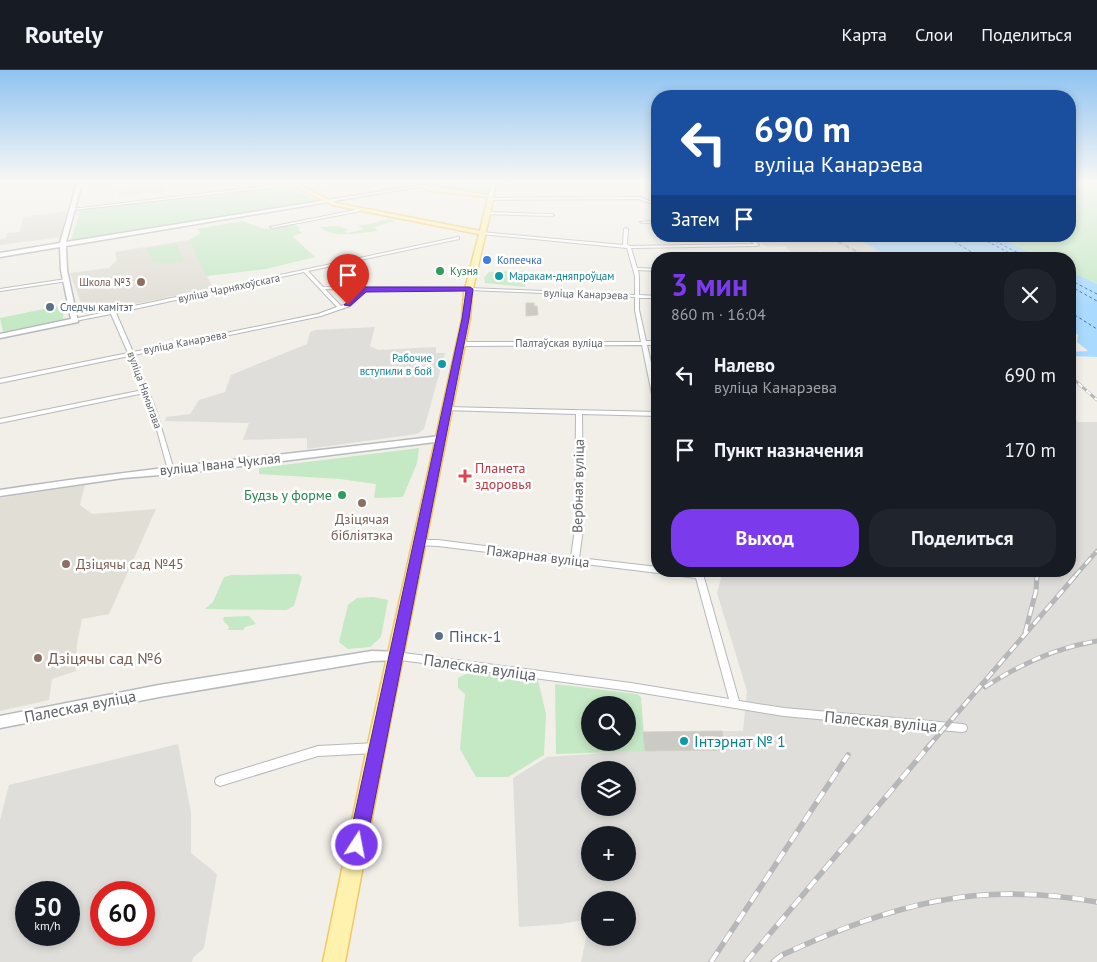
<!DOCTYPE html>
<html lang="ru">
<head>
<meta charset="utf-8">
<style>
  :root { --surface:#171b24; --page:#20242c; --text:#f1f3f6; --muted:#9ea1a6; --line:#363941; --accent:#7c3aed }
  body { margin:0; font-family:"PT Sans",sans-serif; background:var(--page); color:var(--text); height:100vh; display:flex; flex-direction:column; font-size:19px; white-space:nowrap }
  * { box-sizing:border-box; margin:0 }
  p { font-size:16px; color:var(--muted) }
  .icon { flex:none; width:28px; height:28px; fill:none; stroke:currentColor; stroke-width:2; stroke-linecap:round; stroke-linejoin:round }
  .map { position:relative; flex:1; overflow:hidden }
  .details { position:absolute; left:651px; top:182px; width:425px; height:325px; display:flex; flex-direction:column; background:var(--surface); border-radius:20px; box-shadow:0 2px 8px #0003 }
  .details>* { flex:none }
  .banner { position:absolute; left:651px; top:20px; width:425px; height:152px; border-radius:20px; box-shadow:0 2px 8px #0003; background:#1a4fa0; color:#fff; overflow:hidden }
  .controls { position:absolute; left:581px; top:626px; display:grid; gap:10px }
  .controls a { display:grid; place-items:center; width:55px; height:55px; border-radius:50%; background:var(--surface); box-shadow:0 2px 8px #0003; font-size:25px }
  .speed { position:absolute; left:15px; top:811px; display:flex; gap:10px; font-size:25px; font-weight:700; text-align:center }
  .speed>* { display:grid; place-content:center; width:65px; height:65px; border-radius:50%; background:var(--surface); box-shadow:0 2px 8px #0003; line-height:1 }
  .speed small { font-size:12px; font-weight:400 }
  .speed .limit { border:8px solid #d22; background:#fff; color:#111 }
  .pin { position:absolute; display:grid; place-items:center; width:42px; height:42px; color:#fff; margin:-51px -21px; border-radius:50% 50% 50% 0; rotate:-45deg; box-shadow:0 0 5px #0007 }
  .pin .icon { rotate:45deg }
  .me { position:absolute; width:55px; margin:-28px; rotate:11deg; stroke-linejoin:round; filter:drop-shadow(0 0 4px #0008) }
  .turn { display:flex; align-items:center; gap:18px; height:105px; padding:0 20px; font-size:22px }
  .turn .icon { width:65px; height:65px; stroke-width:2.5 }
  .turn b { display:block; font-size:35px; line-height:42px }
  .then { display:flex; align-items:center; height:48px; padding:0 20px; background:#0003; gap:10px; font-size:19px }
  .round { display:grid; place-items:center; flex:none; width:52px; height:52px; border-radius:20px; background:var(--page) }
  .headline { display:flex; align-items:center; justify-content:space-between; height:85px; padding:0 20px }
  h1 { font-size:30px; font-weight:800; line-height:38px; color:var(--accent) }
  .cta { display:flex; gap:10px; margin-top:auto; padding:10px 20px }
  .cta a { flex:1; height:58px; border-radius:20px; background:var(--accent); color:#fff; font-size:20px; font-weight:800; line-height:58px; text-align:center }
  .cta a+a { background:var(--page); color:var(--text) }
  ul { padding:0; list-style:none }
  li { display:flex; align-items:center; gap:15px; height:75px; padding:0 20px }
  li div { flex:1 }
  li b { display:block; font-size:19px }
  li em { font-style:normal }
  header { display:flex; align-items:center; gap:30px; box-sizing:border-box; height:70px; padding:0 25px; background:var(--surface); border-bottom:1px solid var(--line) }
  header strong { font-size:24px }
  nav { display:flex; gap:28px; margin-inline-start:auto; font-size:18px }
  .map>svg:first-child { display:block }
  .industrial { fill:#e0deda; fill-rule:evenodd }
  .education { fill:#e1ded6 }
  .medical { fill:#fce8e6 }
  .green { fill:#c5e8c5; fill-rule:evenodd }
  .water { fill:#aadaff }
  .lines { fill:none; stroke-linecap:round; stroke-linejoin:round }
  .ferry { stroke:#4174aa; stroke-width:1; stroke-dasharray:3 2.5; stroke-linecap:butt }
  .building { fill:#cccac5; stroke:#d6d1c6 }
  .street-casing { stroke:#b5b8bc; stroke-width:2 }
  .secondary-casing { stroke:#b6babf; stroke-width:3 }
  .primary-casing { stroke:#f2c960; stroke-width:3 }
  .street { fill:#fff; fill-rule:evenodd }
  .secondary { fill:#fff; fill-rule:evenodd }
  .primary { fill:#fff2af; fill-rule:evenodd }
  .rail-far4-casing { stroke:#b6b7b8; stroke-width:2 }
  .rail-far3-casing { stroke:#b6b7b8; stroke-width:3 }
  .rail-far2-casing { stroke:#b6b7b8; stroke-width:4.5 }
  .rail-far1-casing { stroke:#b6b7b8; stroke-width:5 }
  .rail-casing { stroke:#b6b7b8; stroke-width:5.5 }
  .rail-far4 { stroke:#fff; stroke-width:1; stroke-dasharray:4; stroke-linecap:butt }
  .rail-far3 { stroke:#fff; stroke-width:2; stroke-dasharray:5.5; stroke-linecap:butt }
  .rail-far2 { stroke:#fff; stroke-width:2.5; stroke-dasharray:8; stroke-linecap:butt }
  .rail-far1 { stroke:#fff; stroke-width:3; stroke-dasharray:9; stroke-linecap:butt }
  .rail { stroke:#fff; stroke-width:4; stroke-dasharray:12; stroke-linecap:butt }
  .route { fill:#7c3aed; stroke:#51269a }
  .shop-dot { fill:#3f7fe0; stroke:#fff; stroke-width:2 }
  .leisure-dot { fill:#2e9e5b; stroke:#fff; stroke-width:2 }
  .culture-dot { fill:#0f9aa8; stroke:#fff; stroke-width:2 }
  .education-dot { fill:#8d6e63; stroke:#fff; stroke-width:2 }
  .service-dot { fill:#5c6f8a; stroke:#fff; stroke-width:2 }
  .health-dot { fill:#e0444e; stroke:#fff; stroke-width:2 }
  .labels { text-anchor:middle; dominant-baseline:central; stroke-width:5; stroke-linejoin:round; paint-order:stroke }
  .far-shop-label { font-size:11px; fill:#366cbe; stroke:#fff; text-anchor:start }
  .far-leisure-label { font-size:11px; fill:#27864d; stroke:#fff; text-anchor:start }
  .far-culture-label { font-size:11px; fill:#0d838f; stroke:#fff; text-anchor:start }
  .far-education-label { font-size:11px; fill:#785e54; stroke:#fff; text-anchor:end }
  .far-street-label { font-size:11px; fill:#5f6368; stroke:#fff }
  .far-service-label { font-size:11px; fill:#4e5e75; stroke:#fff; text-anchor:start }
  .street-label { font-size:14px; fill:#5f6368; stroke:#fff }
  .health-label { font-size:14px; fill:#be3a42; stroke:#fff; text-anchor:start }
  .leisure-label { font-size:14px; fill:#27864d; stroke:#fff; text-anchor:end }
  .education-label { font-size:14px; fill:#785e54; stroke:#fff }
  .near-service-label { font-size:16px; fill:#4e5e75; stroke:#fff; text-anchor:start }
  .near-education-label { font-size:16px; fill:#785e54; stroke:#fff; text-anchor:start }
  .near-street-label { font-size:16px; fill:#5f6368; stroke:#fff }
  .near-culture-label { font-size:16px; fill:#0d838f; stroke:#fff; text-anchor:start }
</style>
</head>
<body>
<header>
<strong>Routely</strong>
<nav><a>Карта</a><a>Слои</a><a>Поделиться</a></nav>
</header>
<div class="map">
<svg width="1097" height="892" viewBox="0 0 1097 892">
  <rect width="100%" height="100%" fill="#f1efe8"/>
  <path class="industrial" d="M776 166H851L895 189H833L820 181 790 189 786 185 793 184 785 176 768 177 756 171H779Z
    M375 257 370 276 378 280 436 277V283H445L424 359 417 364 307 379V368L243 370 249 353 165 351 166 347 190 344 199 330 225 322 231 305 307 274 310 262 315 260Z
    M1070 345 1078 352H1097V892H581L590 849V868H628V830H590L588 849 561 854 519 857 513 708 547 687 645 680 643 662 743 661 747 621 717 523 723 501H1070ZM590 700H628V738H590ZM590 765H628V802H590Z
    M178 674 191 743V783L217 804 204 878 193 888 192 892H0V750L9 715ZM69 822V865H26V822ZM101 822H144V865H101Z"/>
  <path class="education" d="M131 113H178V114L161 116 165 122 118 126V121L128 119Z
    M66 141 61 167 0 175V169L6 168 7 163 20 162 23 147Z
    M189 170 213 218 85 244 70 203 109 198 117 190 115 182Z
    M85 415 80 435 92 444 156 439 109 544 82 549 77 574 76 601 52 609 49 630 0 641V428Z"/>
  <path class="medical" d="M360 113 369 120 328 126 315 120Z"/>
  <path class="green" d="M447 113H490L489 123 431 117Z
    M1070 113H1097V214L1070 201V189H1044L995 166H1070Z
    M286 115 317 131 70 172 81 139Z
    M389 149 395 151 374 157 378 161C359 163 334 169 320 157L339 156 348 160 345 161 347 163 364 159 358 156C371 154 377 152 389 149Z
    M242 151 265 159 294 154 300 158 298 160 303 163 292 166 315 187 266 199 206 206 189 170 201 163 197 159Z
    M177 174 184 191 167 194 154 193 146 179Z
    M522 201 527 203 525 217 485 213 484 208 489 202Z
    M59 236H64L63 249 3 262 0 248Z
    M419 378 417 393 403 427 374 428 376 414 340 409 259 404V398Z
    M298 504 302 507 294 536 286 540 205 539 213 532 224 507 232 505Z
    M373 527 388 530 381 567 370 577 348 579 339 572 348 535 357 528Z
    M249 546 256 554 245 557 243 560H228L229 557 223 550 224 547Z
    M474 600 538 610 546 644 544 685 508 707H476L460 679 465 624 458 618V608Z
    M555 614 637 624 641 627 645 681 556 684ZM590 635H628V672H590Z"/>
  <path class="water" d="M851 166H995L1044 189H895Z
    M1070 201 1097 214V287L1070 286V282L1088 281 1077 272 1078 265 1070 258Z"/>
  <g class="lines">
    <path class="ferry" d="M945 166 983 189
      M977 166 1021 189
      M985 166 1030 189
      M1070 210 1097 224
      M1070 216 1097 231
      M1070 242 1097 259"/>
  </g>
  <path class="building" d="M526 233H534V236H537L538 245 526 246Z
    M722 661 726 680 645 681 643 662Z"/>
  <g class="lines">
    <g class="street-casing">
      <path id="street" d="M293 113 292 115 74 140 72 139Z
        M432 113H441L421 117 419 116Z
        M492 113H496L493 126 491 127 489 126Z
        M639 127 658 134V136L639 129 489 130 487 129 489 128Z
        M360 139 361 141 272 158 270 157Z
        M486 142 552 144 554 145 552 146 485 144Z
        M658 150V152L642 153 640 152Z
        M626 158 628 159 627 174 630 176 754 174 746 166H750L759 175 757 176 631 178 637 198 658 199V201L638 200 639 206V225L658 226V228H639V240L646 271H658V275H647L658 323V341L655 339 642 275 460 276 457 274 460 272H641L635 240V227L470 220H367L350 236 321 246 134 285 156 340 174 400 173 401H169L168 400 157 360 144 323 0 353V349L143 320 129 286 0 313V309L128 283 111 244 75 251 73 250V249L458 167H459V169L308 201 323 217 470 218 635 225V206L627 178 481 164 479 163 481 162 623 175 624 159ZM304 202 337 237 318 244 133 282 116 243ZM325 219 362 220 346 234 341 236Z
        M66 209 68 210V211L0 221V219Z
        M447 337 658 342V346L582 344 583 459 579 488 658 497V501H686L703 504 739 631 784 638 962 654 966 655 967 658 966 661 962 662 784 646 631 621 393 589 391 586 393 583 396 582 631 613 729 629 696 508 665 504 661 501 658 503 438 476 416 475 415 473 419 470H438L571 487 575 459 576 344 445 340 444 339Z
        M376 673 380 675 381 678 380 681 376 683 318 686 220 716 216 714 215 711 216 708 220 706 318 676Z"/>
    </g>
    <g class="secondary-casing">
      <path id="secondary" d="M77 113H82L66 172 421 115 423 116 66 176 67 200 78 252 0 268V264L71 249 61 200 60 177 0 187V183L60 173Z
        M440 366 443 367 445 369 443 371 185 403 123 408 0 426V420C146 398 293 384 440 366Z
        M372 581 401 582 403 586 401 590 372 591 159 627 0 658V646L159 615Z"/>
    </g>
    <g class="primary-casing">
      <path id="primary" d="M288 113H295L336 133 480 161 488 127 430 121 412 113 494 126 472 223 470 249 385 678 345 892H323L367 678 462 249 464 223 479 164 332 135Z"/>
    </g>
    <use href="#street" class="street"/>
    <use href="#secondary" class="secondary"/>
    <use href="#primary" class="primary"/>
    <g class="rail-far4-casing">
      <path id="rail-far4" d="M828 166 870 189"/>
    </g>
    <g class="rail-far3-casing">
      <path id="rail-far3" d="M1070 306 1097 330"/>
    </g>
    <g class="rail-far2-casing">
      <path id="rail-far2" d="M1037 506V501
        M1075 506 1097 481"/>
    </g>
    <g class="rail-far1-casing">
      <path id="rail-far1" d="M1025 563 1036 521 1037 505
        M985 617C1020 594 1055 578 1097 571
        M928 677 1076 505"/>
    </g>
    <g class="rail-casing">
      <path id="rail" d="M711 892 848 685
        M746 892 929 676
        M773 892 782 885C890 835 977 810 1097 832"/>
    </g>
    <use href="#rail-far4" class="rail-far4"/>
    <use href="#rail-far3" class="rail-far3"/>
    <use href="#rail-far2" class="rail-far2"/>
    <use href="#rail-far1" class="rail-far1"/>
    <use href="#rail" class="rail"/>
  </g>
  <linearGradient id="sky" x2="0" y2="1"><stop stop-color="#8fc3f1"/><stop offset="0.47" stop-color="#f9f8f5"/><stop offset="1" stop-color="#f9f8f5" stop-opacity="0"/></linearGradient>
  <rect width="1097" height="238" fill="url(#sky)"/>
  <path class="route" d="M470 217 473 219 469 249 366 775 363 781 357 783 351 781 348 775 462 249 466 221 366 222 350 236 344 235 365 217Z"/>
  <circle class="shop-dot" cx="487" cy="190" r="5"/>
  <g class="leisure-dot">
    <circle cx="440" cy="201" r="5"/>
    <circle cx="342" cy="425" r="5"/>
  </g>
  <g class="culture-dot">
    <circle cx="499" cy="206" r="5"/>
    <circle cx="442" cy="294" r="5"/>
    <circle cx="684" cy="671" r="5"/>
  </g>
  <g class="education-dot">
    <circle cx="141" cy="212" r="5"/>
    <circle cx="362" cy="433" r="5"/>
    <circle cx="66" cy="494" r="5"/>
    <circle cx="38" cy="588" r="5"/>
  </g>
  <g class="service-dot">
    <circle cx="50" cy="237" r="5"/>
    <circle cx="439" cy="566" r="5"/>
  </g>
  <path class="health-dot" d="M462.5 398.5h5v5h5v5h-5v5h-5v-5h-5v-5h5z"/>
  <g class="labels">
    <g class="far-shop-label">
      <text x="497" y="190">Копеечка</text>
    </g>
    <g class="far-leisure-label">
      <text x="450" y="201">Кузня</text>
    </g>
    <g class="far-culture-label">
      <text x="509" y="206">Маракам-дняпроўцам</text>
      <text x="432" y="288" text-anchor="end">Рабочие<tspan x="432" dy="13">вступили в бой</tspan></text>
    </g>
    <g class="far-education-label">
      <text x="131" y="212">Школа №3</text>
    </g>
    <g class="far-street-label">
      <text transform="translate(229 218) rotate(-12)">вуліца Чарняхоўскага</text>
      <text transform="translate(586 224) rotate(2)">вуліца Канарэева</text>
      <text transform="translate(185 272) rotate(-11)">вуліца Канарэева</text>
      <text x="559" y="273">Палтаўская вуліца</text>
      <text transform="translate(145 320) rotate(70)">вуліца Нямытава</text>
    </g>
    <g class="far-service-label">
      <text x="60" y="237">Следчы камітэт</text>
    </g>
    <g class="street-label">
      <text transform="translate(220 394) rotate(-6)">вуліца Івана Чуклая</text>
      <text transform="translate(578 416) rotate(-89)">Вербная вуліца</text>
      <text transform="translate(538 486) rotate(7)">Пажарная вуліца</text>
    </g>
    <g class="health-label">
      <text x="475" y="398">Планета<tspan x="475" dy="16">здоровья</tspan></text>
    </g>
    <g class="leisure-label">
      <text x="332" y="425">Будзь у форме</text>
    </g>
    <g class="education-label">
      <text x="362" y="449">Дзіцячая<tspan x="362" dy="16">бібліятэка</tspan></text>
      <text x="76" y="494" text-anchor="start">Дзіцячы сад №45</text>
    </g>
    <g class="near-service-label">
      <text x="449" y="566">Пінск-1</text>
    </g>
    <g class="near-education-label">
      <text x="48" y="588">Дзіцячы сад №6</text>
    </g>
    <g class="near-street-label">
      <text transform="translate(480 597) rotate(8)">Палеская вуліца</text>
      <text transform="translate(80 636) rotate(-11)">Палеская вуліца</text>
      <text transform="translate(881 651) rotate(5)">Палеская вуліца</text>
    </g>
    <g class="near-culture-label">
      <text x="694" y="671">Інтэрнат № 1</text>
    </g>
  </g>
</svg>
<div class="controls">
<a><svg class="icon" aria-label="search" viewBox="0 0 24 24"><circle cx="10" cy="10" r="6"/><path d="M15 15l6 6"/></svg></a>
<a><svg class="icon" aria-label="layers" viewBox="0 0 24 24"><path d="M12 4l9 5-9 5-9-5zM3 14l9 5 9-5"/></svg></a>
<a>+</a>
<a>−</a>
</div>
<div class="speed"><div>50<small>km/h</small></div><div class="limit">60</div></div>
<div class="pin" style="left:348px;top:235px;background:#d93025"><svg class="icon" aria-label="arrive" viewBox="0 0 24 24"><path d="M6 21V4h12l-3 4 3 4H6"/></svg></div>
<svg class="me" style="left:357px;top:775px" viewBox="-20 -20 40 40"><circle r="17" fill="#7c3aed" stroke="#fff" stroke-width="3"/><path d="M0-11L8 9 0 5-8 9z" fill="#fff"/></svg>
<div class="banner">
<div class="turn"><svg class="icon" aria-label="left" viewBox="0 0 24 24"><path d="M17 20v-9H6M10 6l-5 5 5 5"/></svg><div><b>690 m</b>вуліца Канарэева</div></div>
<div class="then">Затем<svg class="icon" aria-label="arrive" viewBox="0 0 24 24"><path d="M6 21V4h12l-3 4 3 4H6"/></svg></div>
</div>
<section class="details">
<div class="headline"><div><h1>3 мин</h1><p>860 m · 16:04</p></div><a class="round"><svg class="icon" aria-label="close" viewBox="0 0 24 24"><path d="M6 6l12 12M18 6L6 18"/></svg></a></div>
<ul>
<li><svg class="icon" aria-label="left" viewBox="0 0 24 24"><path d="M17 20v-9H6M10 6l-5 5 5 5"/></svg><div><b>Налево</b><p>вуліца Канарэева</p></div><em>690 m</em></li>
<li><svg class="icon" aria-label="arrive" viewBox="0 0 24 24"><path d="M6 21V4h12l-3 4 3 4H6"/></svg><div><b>Пункт назначения</b></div><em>170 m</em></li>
</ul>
<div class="cta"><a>Выход</a><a>Поделиться</a></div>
</section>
</div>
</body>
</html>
